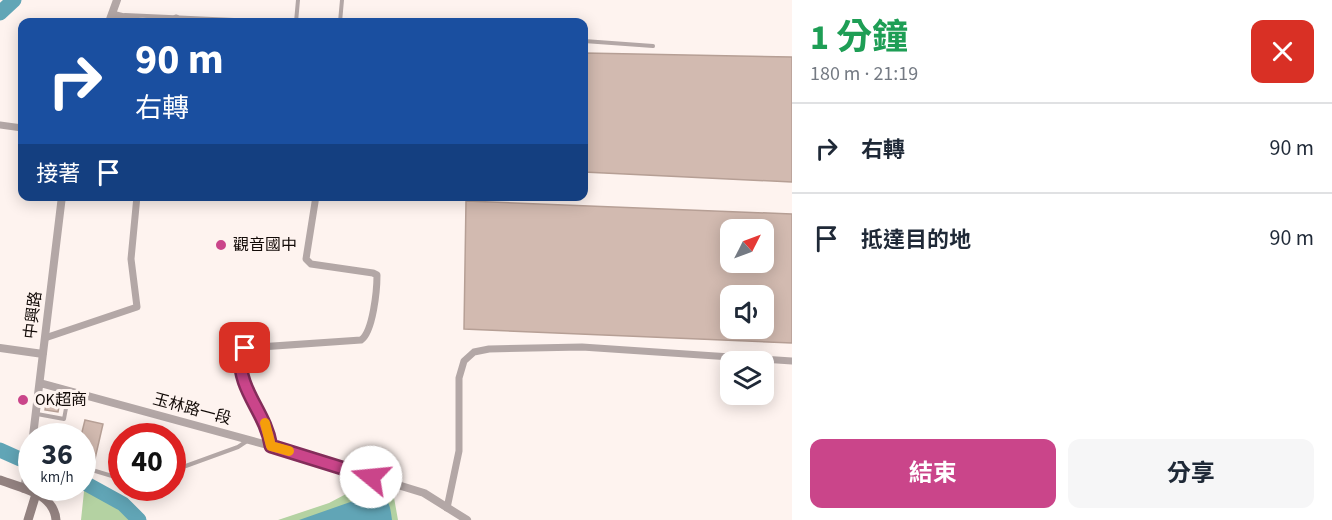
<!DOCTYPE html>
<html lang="zh-TW">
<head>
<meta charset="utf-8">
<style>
  :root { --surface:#fff; --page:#f6f6f7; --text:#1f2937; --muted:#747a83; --line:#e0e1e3; --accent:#ca458a }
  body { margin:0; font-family:"Source Sans 3","Noto Sans TC",sans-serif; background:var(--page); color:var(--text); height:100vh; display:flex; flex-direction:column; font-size:22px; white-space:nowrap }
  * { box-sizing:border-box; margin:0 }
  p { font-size:20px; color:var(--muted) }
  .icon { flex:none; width:33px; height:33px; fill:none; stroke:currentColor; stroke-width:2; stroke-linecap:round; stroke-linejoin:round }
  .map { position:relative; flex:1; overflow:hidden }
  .details { display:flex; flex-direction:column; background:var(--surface); width:540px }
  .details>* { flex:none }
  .banner { position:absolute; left:18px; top:18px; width:570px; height:183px; border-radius:12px; box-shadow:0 3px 15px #0003; background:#1a4fa0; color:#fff; overflow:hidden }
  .needle { width:39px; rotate:48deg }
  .controls { position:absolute; left:720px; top:219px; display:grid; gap:12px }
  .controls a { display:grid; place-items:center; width:54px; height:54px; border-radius:12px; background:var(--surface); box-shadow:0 3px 15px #0003; font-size:30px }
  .speed { position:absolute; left:18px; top:423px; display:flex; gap:12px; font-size:30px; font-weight:700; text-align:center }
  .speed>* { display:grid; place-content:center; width:78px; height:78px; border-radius:50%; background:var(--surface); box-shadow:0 3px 15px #0003; line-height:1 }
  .speed small { font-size:15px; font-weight:400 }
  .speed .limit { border:9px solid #d22; background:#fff; color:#111 }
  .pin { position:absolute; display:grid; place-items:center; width:51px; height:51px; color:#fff; margin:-26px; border-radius:12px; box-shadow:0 3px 9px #0006 }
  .me { position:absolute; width:66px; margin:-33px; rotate:287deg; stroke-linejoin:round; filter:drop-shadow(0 0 4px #0008) }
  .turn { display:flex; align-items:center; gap:21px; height:126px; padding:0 18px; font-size:27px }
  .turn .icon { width:78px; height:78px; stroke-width:2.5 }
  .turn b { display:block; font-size:42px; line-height:51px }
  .then { display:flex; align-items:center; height:57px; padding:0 18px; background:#0003; gap:12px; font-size:22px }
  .round { display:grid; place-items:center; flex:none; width:63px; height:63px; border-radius:12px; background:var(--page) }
  .overview { display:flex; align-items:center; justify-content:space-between; height:102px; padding:0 18px }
  h1 { font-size:36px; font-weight:700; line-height:45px; color:#1e9e55 }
  .cta { display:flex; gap:12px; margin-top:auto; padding:12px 18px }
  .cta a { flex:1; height:69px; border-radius:12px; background:var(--accent); color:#fff; font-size:24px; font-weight:700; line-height:69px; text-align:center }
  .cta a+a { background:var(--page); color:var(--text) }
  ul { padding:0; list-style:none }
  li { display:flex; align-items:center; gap:18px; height:90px; padding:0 18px; border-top:2px solid var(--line) }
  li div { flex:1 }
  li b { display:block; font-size:22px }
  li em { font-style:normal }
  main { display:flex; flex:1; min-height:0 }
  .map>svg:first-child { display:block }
  .green { fill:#b4d2a2 }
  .water { fill:#61a5b6 }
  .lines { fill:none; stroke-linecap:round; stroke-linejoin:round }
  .river { stroke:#61a5b6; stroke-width:15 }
  .building { fill:#d2bab0; stroke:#b69f95; stroke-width:1.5; fill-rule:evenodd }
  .service { stroke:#b3a7a6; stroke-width:4 }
  .minor { stroke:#b3a7a6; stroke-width:7 }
  .tertiary { stroke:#b3a7a6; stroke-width:8 }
  .secondary { stroke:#938280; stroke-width:9 }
  .route-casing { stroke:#832d5a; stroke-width:15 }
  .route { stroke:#ca458a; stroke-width:10 }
  .slow { stroke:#f59e0b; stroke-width:10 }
  .poi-dot { fill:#ca458a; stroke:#fef3ef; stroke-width:2 }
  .labels { text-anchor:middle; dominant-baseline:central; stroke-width:6; stroke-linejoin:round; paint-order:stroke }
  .poi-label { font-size:16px; fill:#120a07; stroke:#fef3ef; text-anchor:start }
  .street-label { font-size:16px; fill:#120a07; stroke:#fef3ef }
</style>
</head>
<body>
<main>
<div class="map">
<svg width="792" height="520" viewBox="0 0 792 520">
  <rect width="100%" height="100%" fill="#fef3ef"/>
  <path class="green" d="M85 482 123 504 139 520H81Z
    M365 484 393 492 398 520H278L329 503Z"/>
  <path class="water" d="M376 493C390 499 390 506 392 520H299Z"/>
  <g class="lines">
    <path class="river" d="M0 13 14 0
      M0 450 20 459
      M83 482 123 504 139 520"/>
  </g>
  <path class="building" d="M584 53 792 57V182L584 172Z
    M466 201 792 214V343L464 329ZM730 230H764V262H730ZM730 296H764V328H730Z
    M51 395 61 397 58 412 45 410 47 399Z
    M85 420 103 424 94 463 82 460 81 436Z"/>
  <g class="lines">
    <path class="service" d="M125 15 281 22
      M296 22 298 0
      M340 22 342 0
      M584 41 653 46
      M37 414 64 419 69 392
      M82 467 122 479
      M172 471 238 447 247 441"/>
    <path class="minor" d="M112 14 144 22
      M175 22 176 18
      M0 125 22 128
      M45 338 137 307 131 259 137 196
      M271 446C265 410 238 393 240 353L245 348 361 340C373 332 377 290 377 275L373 273 311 264 306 259 316 196
      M447 508 459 451V378L464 361 474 352 489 349 582 347 792 361"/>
    <path class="tertiary" d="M109 22 117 0
      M0 348 43 354
      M40 383 271 446 424 493 467 520
      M33 436 62 196
      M24 489 32 445"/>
    <path class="secondary" d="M0 480C21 488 54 493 56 520
      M28 520 36 494"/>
  </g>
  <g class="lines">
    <g class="route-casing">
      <path id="route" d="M245 348 240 352C238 392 265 410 271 446L371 477"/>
    </g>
    <use href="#route" class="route"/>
    <path class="slow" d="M265 423 271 446 289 451"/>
  </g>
  <g class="poi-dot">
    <circle cx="221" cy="245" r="6"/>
    <circle cx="23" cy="400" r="6"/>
  </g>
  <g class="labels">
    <g class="poi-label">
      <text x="233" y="245">觀音國中</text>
      <text x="35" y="400">OK超商</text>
    </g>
    <g class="street-label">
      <text transform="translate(33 315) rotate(-83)">中興路</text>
      <text transform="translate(192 409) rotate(15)">玉林路一段</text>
    </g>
  </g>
</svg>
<div class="controls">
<a><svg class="needle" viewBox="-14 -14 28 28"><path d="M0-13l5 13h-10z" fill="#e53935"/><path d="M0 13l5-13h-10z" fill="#747a83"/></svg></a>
<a><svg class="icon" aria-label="sound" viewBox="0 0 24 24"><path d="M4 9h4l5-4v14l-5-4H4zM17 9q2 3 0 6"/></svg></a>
<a><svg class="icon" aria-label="layers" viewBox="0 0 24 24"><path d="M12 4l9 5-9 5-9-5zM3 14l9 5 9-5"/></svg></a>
</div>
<div class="speed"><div>36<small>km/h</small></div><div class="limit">40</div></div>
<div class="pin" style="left:245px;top:348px;background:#d93025"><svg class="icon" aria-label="arrive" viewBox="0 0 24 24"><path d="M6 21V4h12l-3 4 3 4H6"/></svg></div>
<svg class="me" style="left:371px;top:477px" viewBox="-20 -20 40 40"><circle r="19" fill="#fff"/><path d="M0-13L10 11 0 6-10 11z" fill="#ca458a"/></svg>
<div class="banner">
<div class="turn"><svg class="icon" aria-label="right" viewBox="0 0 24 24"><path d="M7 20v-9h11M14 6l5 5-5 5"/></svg><div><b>90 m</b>右轉</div></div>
<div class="then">接著<svg class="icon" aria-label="arrive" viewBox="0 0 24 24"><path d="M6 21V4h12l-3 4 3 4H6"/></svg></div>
</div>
</div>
<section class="details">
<div class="overview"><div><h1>1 分鐘</h1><p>180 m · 21:19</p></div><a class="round" style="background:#d93025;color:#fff"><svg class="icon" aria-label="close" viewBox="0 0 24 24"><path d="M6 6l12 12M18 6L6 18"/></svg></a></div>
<ul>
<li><svg class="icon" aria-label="right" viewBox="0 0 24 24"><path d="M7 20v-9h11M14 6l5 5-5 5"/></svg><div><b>右轉</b></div><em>90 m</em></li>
<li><svg class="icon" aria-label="arrive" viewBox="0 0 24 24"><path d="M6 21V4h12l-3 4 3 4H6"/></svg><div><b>抵達目的地</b></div><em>90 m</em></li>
</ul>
<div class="cta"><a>結束</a><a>分享</a></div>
</section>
</main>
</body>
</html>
